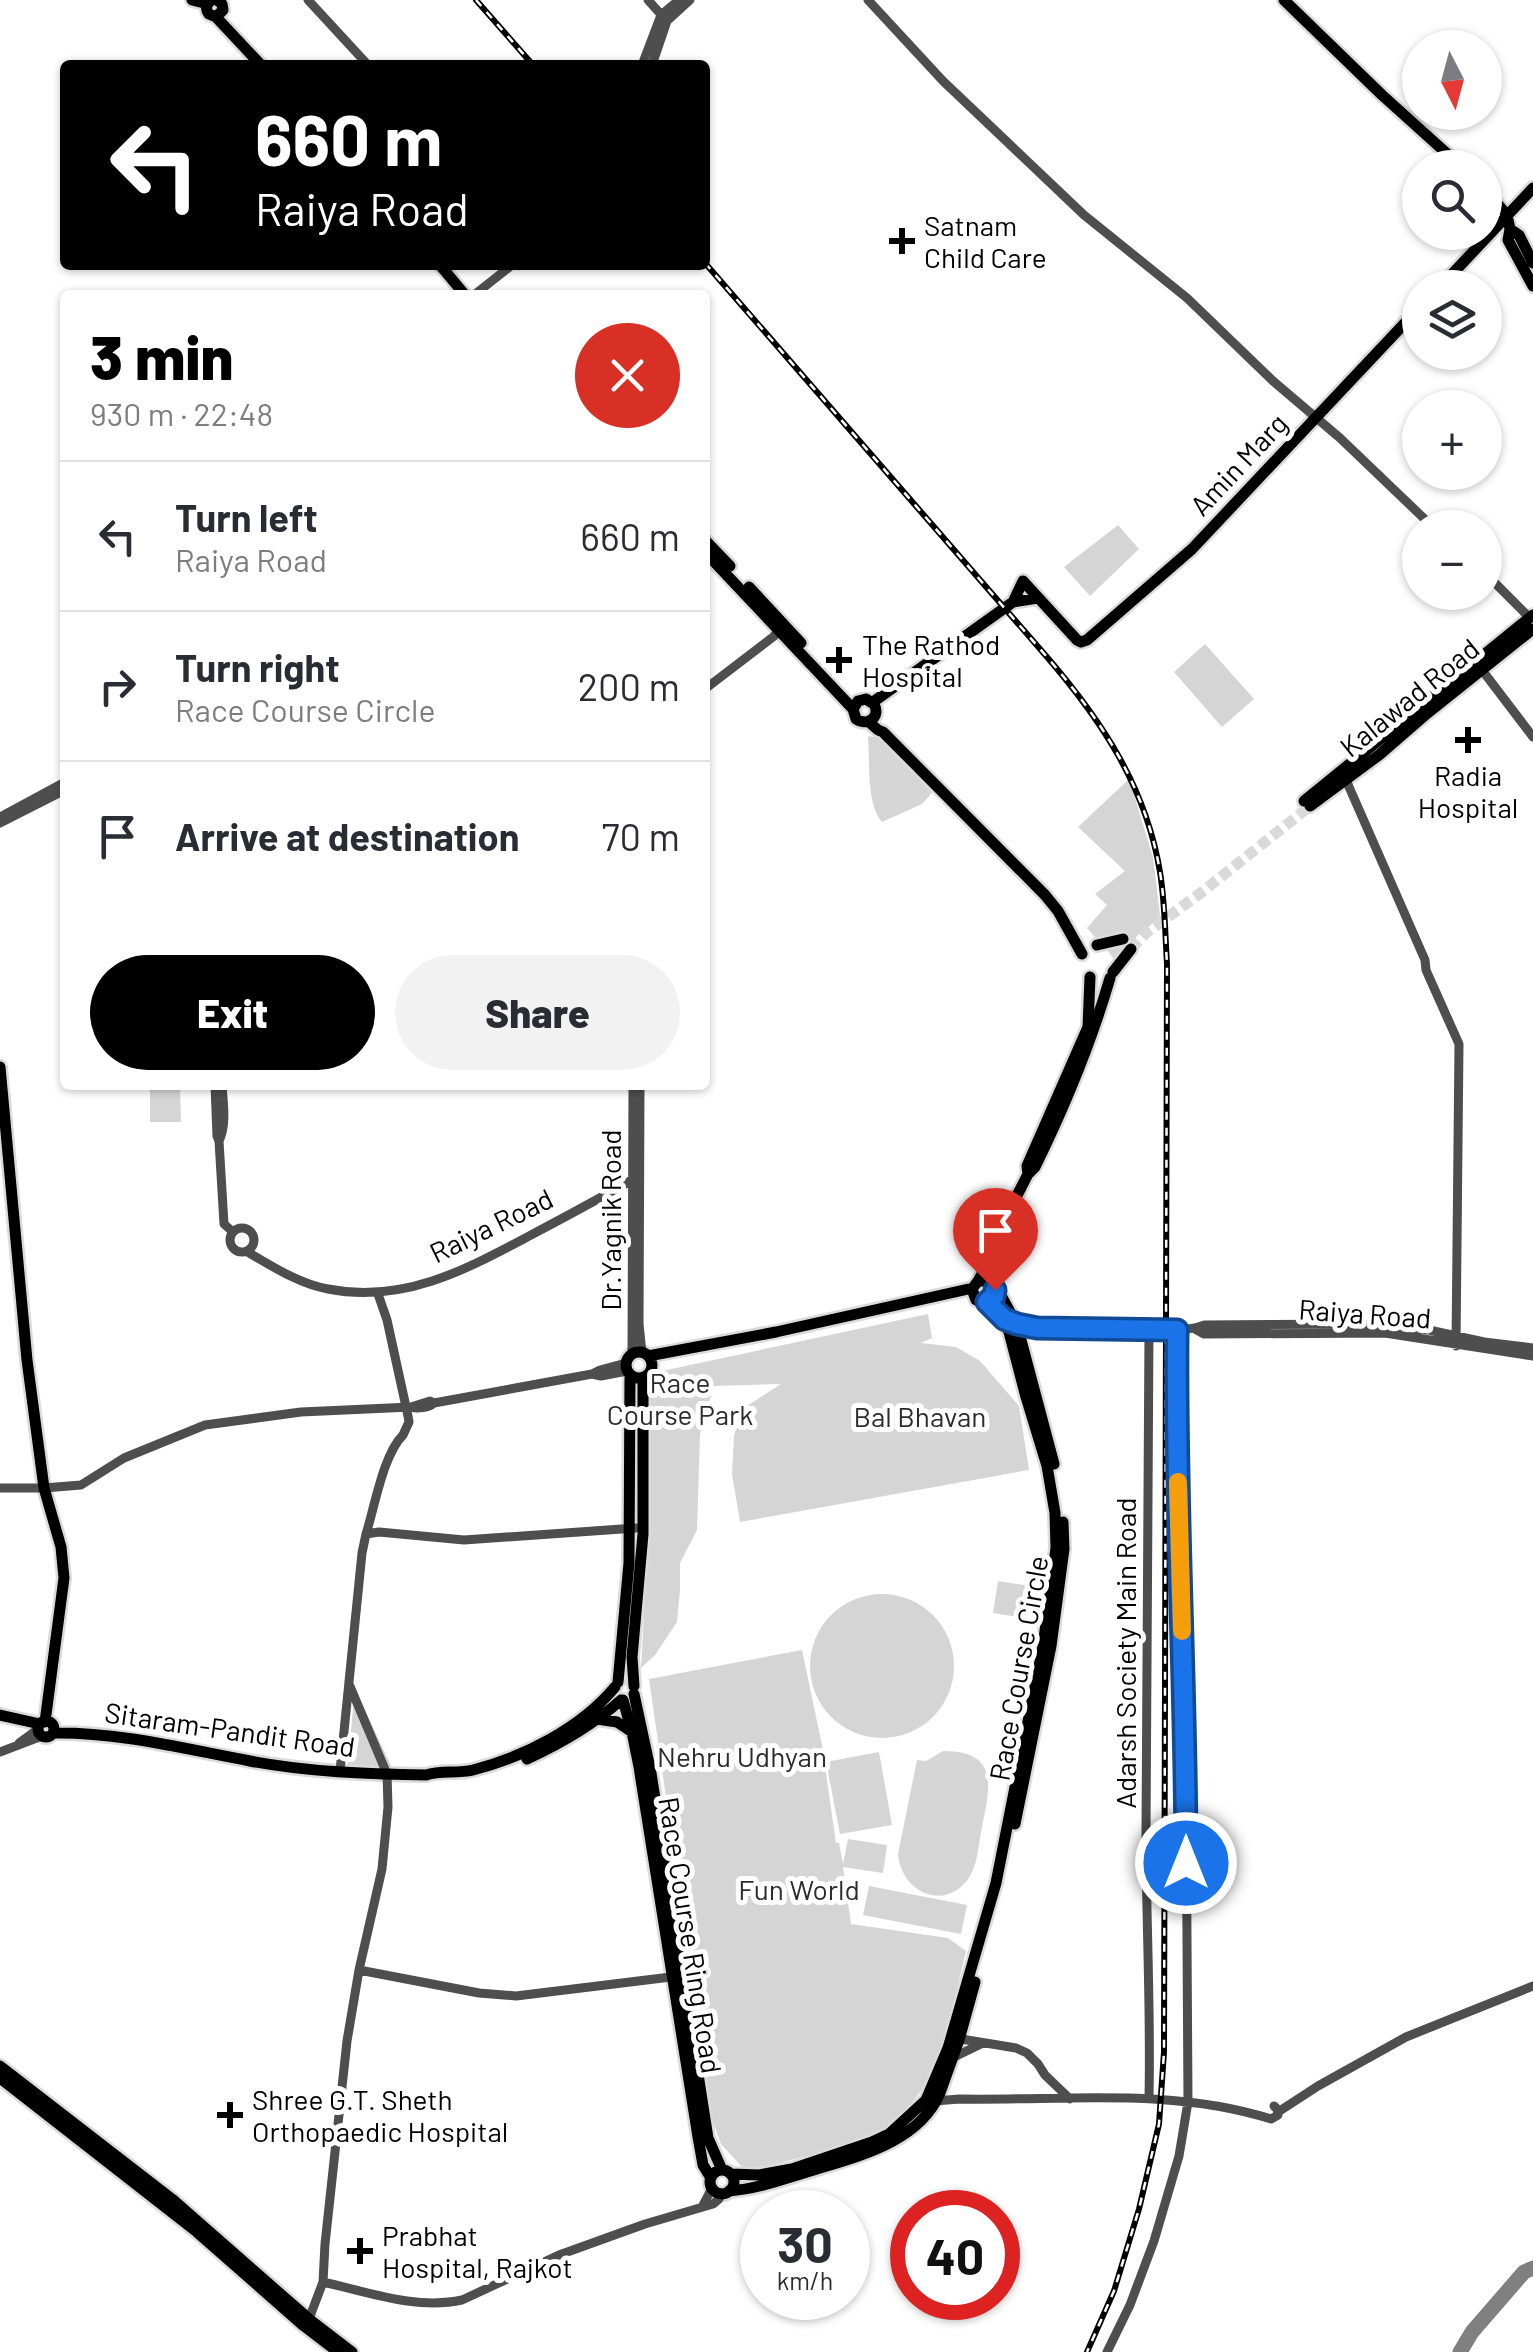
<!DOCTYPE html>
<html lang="en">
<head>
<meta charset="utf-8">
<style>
  :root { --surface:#fff; --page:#f2f2f3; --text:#2b2b33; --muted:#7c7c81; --line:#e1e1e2; --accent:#000 }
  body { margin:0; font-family:Barlow,sans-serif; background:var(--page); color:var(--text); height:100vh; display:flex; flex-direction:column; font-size:38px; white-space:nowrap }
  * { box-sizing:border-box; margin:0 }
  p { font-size:32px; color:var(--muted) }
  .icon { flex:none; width:55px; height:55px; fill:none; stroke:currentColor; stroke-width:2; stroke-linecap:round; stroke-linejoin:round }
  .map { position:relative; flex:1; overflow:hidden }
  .side { position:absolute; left:60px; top:290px; width:650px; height:800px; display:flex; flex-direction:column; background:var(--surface); border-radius:10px; box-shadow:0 2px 8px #0004 }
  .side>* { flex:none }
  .hud { position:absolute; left:60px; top:60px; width:650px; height:210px; border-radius:10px; box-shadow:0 2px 8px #0004; background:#000; color:#fff; overflow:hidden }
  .needle { width:65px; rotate:174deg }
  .buttons { position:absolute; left:1402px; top:30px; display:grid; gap:20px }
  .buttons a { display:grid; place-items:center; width:100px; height:100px; border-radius:50%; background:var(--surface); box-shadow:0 2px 8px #0004; font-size:50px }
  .speed { position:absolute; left:740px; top:2190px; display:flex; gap:20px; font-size:50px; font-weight:700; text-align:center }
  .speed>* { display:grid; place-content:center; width:130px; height:130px; border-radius:50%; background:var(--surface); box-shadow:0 2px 8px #0004; line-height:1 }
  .speed small { font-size:25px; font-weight:400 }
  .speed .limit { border:15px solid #d22; background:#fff; color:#111 }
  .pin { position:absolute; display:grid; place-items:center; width:85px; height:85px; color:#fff; margin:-102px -42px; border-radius:50% 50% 50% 0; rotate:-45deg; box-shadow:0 0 10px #0007 }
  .pin .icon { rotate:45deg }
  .me { position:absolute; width:110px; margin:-55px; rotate:0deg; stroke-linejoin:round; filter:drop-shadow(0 0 8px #0008) }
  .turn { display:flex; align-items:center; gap:35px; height:210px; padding:0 30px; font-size:45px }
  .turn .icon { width:130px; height:130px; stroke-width:2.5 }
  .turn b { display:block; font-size:70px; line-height:85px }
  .round { display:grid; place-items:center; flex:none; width:105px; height:105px; border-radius:52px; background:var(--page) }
  .head { display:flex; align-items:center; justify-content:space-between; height:170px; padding:0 30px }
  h1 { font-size:60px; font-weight:800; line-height:75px; color:var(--accent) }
  .action { display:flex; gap:20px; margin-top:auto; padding:20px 30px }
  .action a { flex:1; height:115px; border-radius:60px; background:var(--accent); color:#fff; font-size:40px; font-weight:800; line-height:115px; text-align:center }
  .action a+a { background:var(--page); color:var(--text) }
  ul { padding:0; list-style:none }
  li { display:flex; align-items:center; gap:30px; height:150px; padding:0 30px; border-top:2px solid var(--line) }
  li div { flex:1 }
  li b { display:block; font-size:38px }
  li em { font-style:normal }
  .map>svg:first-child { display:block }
  .green { fill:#d5d5d5 }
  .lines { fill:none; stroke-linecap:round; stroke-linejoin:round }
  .taxiway { stroke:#808080; stroke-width:15 }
  .major-tunnel { stroke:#d9d9d9; stroke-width:11; stroke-dasharray:11 5.5; stroke-linecap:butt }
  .major-casing { stroke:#dbdbdb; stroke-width:16 }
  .minor { stroke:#4e4e4e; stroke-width:9 }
  .major { stroke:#000; stroke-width:11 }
  .rail-casing { stroke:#000; stroke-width:6 }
  .rail { stroke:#fff; stroke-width:2.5; stroke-dasharray:8; stroke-linecap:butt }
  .route-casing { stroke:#114b97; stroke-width:25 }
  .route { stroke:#1a73e8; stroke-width:18 }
  .slow { stroke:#f59e0b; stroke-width:18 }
  .poi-dot { fill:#000; stroke:#fff; stroke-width:4 }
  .labels { text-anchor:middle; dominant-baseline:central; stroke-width:10; stroke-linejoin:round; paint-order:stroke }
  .poi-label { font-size:28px; fill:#000; stroke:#fff; text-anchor:start }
  .street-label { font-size:28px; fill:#000; stroke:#fff }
  .park-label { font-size:28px; fill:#2c2c2c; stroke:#fff }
</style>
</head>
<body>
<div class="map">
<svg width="1533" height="2352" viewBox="0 0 1533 2352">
  <rect width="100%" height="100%" fill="#fff"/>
  <path class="green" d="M1118 525 1139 549 1090 596 1064 567Z
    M1205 644 1254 699 1222 727 1174 672Z
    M868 736 880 738 882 736 932 793 922 804 882 822C866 804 870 760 868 736Z
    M1129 779 1153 857 1160 915 1143 933 1138 935 1116 962 1103 944 1100 943 1087 928 1107 905 1095 894 1125 871 1078 827Z
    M150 1087H180L181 1122H150Z
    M928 1314 932 1338 921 1343 956 1347 980 1361 1019 1406 1029 1470 740 1522 732 1474 734 1436 741 1410 781 1384 714 1386 700 1434 697 1530 680 1563V1590L677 1622 655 1655 641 1668 649 1520 651 1385 662 1371Z
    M998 1581 1030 1586 1025 1618 993 1613Z
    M810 1666a72 72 0 1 1 144 0a72 72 0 1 1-144 0Z
    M802 1650 822 1745 836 1843H839L843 1864 848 1839 887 1845 883 1873 843 1867 851 1924 948 1938 966 1951 941 2056 921 2091 900 2118 872 2135 844 2146 769 2166 743 2168 721 2144 712 2119 693 2010 674 1869 676 1867 649 1679Z
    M355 1689 395 1774 347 1771Z
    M943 1751C1000 1751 990 1787 982 1827 979 1841 978 1860 972 1872 952 1913 902 1897 898 1854L917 1760 926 1761Z
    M879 1752 892 1825 840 1834 826 1762Z
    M869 1886 967 1905 961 1934 863 1915Z"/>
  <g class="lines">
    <path class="taxiway" d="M1460 2352 1472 2332 1524 2272 1533 2268"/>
    <path class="major-tunnel" d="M1131 949 1146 933 1202 892 1310 806"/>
    <g class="major-casing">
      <path id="major" d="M192 0 208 4
        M212 0C206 3 205 9 209 14L216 17 223 10 222 4 217 0
        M1284 0 1382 95 1463 168
        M216 17 261 65
        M1485 190 1507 215 1510 229 1508 240 1533 286
        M1510 229 1519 235 1533 263
        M440 265 465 295
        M1439 288 1533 188
        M705 540 730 566
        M705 552 853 709 856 719C868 727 881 717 874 704L866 699 858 701 853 709
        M749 587 801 643
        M1013 602 1023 581 1077 640 1081 642 1087 640 1192 549 1420 307
        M873 702 1013 602 1038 598
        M869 722 878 730 883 732 1045 895 1058 911 1082 954
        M1304 801 1533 615
        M1310 806 1379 755 1424 716 1533 629
        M1097 945 1123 939
        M1113 972 1131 949
        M0 1067 27 1360 44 1488 61 1547 64 1578 45 1722
        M1028 1174 1027 1166 1088 1027 1090 977
        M978 1281 988 1264 989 1253 1003 1223 1028 1174 1035 1167C1065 1106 1091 1043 1110 978
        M995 1290 1002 1297 1017 1325 1054 1464
        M626 1365a13 13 0 1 1 26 0a13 13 0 1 1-26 0Z
        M648 1356 776 1332 973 1288
        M618 1682 629 1563 630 1374
        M634 1686 632 1657 643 1534V1377
        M634 1694 651 1773 708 2138 722 2170
        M623 1700 632 1732 639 1767 698 2137 703 2165 711 2178
        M0 1715 40 1724
        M597 1719 617 1722 632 1732
        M38 1729a8 8 0 1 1 16 0a8 8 0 1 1-16 0Z
        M53 1733C119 1732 185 1749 250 1761 308 1772 367 1774 426 1775 441 1770 457 1774 473 1770 524 1757 581 1728 615 1687
        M527 1759C560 1744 594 1724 621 1700
        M1015 1824 1051 1646 1064 1549 1063 1522
        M0 2066 172 2199 309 2319 352 2352
        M0 2078 197 2232 304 2326 338 2352
        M710 2182a12 12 0 1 1 24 0a12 12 0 1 1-24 0Z
        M731 2174 759 2175 792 2169 872 2142 889 2134 926 2100 948 2048 996 1883 1043 1646 1056 1548 1055 1513 1047 1466 1026 1397 1009 1332 998 1311 987 1302 976 1300 972 1289 978 1281H988L995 1290 994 1296 987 1302
        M729 2191C756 2189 781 2180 807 2172 854 2157 918 2144 940 2093L959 2040 975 1982"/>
    </g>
    <path class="minor" d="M308 0 368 65
      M648 0 665 19
      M868 0 943 81 1084 215 1187 298 1273 381 1340 438 1434 528
      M642 65 661 15 679 0
      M652 65 667 21 690 0
      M474 295 512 265
      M1485 573 1529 617
      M1482 670 1533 737
      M705 689 773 637 783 627
      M1346 780 1425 960 1426 970 1459 1044 1456 1346
      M0 817 65 782
      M0 823 65 790
      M215 1085 217 1136 219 1141 224 1224 233 1232
      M640 1085 639 1324 642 1353
      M219 1141C227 1125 223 1102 222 1085
      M230 1240a12 12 0 1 1 24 0a12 12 0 1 1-24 0Z
      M246 1251C270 1265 299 1284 328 1289 404 1304 467 1269 531 1235 567 1216 604 1196 639 1176
      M1015 1324C1044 1330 1182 1336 1204 1325L1359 1324 1429 1330 1484 1342 1533 1348
      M1195 1329 1204 1334 1385 1333 1533 1356
      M632 1354 633 1085
      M592 1374 600 1370 626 1363
      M434 1403C429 1408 417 1409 411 1407L430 1401 434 1403 592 1374 601 1376 627 1371
      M0 1488H44L81 1485 124 1458 205 1425 301 1412 411 1407
      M366 1534C375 1506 383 1455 403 1435L409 1422 408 1416 387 1320 378 1294
      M19 1743 38 1729
      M0 1752 42 1736
      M340 1771 362 1553 366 1534 379 1532 464 1540 636 1528
      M359 1970 479 1993 516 1996 679 1976
      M955 2038 1016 2048 1027 2053 1038 2064 1045 2075 1070 2099
      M952 2058 981 2044
      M1149 2097C1151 2009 1146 1920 1146 1831 1146 1664 1149 1497 1149 1330
      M934 2101 960 2099C1063 2101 1170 2087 1271 2119L1278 2115 1277 2109 1274 2106
      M1278 2112 1318 2086 1406 2037 1533 1986
      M702 2207 712 2188
      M323 2282C368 2292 417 2310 462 2300L559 2255 645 2224 713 2204 719 2199 721 2193
      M309 2319 323 2282 325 2244 347 2041 359 1970 382 1869 388 1807 387 1774 349 1684
      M1107 2352 1130 2305 1154 2241 1179 2156 1188 2102 1186 1778 1177 1460V1330"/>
    <use href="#major" class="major"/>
    <g class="rail-casing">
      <path id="rail" d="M476 0 533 65
        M705 263 1047 657C1102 721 1146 787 1160 872 1165 902 1165 933 1167 964L1164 2052 1159 2124 1139 2209 1114 2291 1087 2352"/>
    </g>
    <use href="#rail" class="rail"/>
  </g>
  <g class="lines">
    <g class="route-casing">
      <path id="route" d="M995 1290 994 1296 987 1302 1004 1319 1017 1324 1037 1328 1177 1330C1175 1508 1186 1685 1186 1863"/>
    </g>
    <use href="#route" class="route"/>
    <path class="slow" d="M1178 1482 1182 1631"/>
  </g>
  <g class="poi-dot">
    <path d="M897 226h10v10h10v10h-10v10h-10v-10h-10v-10h10z"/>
    <path d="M834 645h10v10h10v10h-10v10h-10v-10h-10v-10h10z"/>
    <path d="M1463 725h10v10h10v10h-10v10h-10v-10h-10v-10h10z"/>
    <path d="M225 2100h10v10h10v10h-10v10h-10v-10h-10v-10h10z"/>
    <path d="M355 2236h10v10h10v10h-10v10h-10v-10h-10v-10h10z"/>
  </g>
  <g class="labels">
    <g class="poi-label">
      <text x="924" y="225">Satnam<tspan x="924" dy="32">Child Care</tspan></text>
      <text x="862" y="644">The Rathod<tspan x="862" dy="32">Hospital</tspan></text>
      <text x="1468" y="775" text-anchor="middle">Radia<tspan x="1468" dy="32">Hospital</tspan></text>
      <text x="252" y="2099">Shree G.T. Sheth<tspan x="252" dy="32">Orthopaedic Hospital</tspan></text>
      <text x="382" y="2235">Prabhat<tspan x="382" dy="32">Hospital, Rajkot</tspan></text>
    </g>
    <g class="street-label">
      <text transform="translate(1238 464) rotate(-47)">Amin Marg</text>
      <text transform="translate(1409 697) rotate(-39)">Kalawad Road</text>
      <text transform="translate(610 1220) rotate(-90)">Dr.Yagnik Road</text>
      <text transform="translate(491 1225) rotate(-26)">Raiya Road</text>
      <text transform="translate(1365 1313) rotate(4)">Raiya Road</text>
      <text transform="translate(1125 1653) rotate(-90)">Adarsh Society Main Road</text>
      <text transform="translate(1018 1668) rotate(-80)">Race Course Circle</text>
      <text transform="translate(230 1729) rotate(8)">Sitaram-Pandit Road</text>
      <text transform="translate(691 1935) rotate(81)">Race Course Ring Road</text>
    </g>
    <g class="park-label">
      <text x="680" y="1382">Race<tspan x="680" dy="32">Course Park</tspan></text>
      <text x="920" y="1416">Bal Bhavan</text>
      <text x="742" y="1756">Nehru Udhyan</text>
      <text x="799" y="1889">Fun World</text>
    </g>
  </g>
</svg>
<div class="buttons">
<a><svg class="needle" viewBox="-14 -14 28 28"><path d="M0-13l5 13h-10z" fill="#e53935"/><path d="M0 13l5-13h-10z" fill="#7c7c81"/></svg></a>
<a><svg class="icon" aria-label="search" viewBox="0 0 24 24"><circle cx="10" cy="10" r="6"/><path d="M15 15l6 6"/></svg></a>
<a><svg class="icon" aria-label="layers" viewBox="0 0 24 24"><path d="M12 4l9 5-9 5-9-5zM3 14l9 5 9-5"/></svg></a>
<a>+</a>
<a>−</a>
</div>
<div class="speed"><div>30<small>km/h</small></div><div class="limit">40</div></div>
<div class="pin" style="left:995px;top:1290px;background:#d93025"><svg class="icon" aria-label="arrive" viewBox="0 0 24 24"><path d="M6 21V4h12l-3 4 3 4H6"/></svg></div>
<svg class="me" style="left:1186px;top:1863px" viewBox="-20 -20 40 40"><circle r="17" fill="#1a73e8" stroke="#fff" stroke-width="3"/><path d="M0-11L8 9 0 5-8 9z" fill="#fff"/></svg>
<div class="hud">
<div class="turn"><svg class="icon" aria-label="left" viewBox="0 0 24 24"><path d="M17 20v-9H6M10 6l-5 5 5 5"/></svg><div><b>660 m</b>Raiya Road</div></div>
</div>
<section class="side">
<div class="head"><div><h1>3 min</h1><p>930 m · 22:48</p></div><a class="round" style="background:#d93025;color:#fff"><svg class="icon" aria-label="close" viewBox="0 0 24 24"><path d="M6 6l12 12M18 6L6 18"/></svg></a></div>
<ul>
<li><svg class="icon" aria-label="left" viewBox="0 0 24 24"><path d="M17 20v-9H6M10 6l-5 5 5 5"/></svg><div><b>Turn left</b><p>Raiya Road</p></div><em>660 m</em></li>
<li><svg class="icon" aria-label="right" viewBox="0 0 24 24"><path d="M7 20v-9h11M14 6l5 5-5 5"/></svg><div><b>Turn right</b><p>Race Course Circle</p></div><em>200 m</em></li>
<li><svg class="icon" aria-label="arrive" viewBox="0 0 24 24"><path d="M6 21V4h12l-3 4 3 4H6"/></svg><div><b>Arrive at destination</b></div><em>70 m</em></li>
</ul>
<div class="action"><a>Exit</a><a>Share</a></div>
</section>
</div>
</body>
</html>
